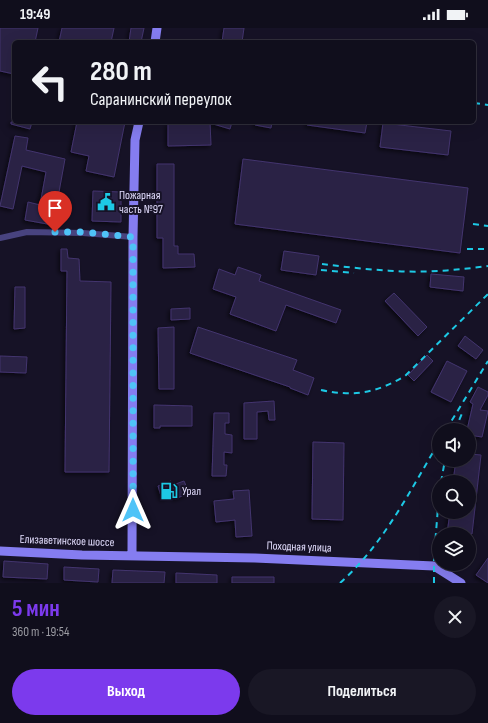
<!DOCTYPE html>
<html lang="ru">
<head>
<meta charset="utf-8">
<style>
  :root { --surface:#100e1c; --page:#191725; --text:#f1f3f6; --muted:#9c9ca3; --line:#302e3b; --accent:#7c3aed }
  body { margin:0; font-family:"Sofia Sans Condensed",sans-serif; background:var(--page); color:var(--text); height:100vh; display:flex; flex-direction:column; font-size:15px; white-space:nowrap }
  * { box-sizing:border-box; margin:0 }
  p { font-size:13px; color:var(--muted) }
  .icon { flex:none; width:22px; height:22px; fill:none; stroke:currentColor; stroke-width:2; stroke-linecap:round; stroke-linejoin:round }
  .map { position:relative; height:555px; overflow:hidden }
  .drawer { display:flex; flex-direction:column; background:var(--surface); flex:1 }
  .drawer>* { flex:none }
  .top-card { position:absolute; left:12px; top:12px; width:464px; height:84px; border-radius:6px; box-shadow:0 4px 16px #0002,0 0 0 1px var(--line); background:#100e1c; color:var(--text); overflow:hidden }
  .fabs { position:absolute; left:432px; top:395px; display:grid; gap:8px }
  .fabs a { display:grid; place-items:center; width:44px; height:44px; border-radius:50%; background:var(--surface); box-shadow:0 4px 16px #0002,0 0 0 1px var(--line); font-size:20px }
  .pin { position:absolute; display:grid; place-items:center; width:34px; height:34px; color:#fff; margin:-41px -17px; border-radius:50% 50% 50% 0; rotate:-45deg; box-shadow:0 0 4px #0007 }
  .pin .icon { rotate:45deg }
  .me { position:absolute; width:44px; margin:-22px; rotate:0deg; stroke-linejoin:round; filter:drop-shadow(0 0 3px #0008) }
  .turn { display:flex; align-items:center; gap:14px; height:84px; padding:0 12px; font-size:18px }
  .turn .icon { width:52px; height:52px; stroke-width:2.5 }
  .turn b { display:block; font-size:28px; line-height:34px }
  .round { display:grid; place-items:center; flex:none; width:42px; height:42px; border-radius:21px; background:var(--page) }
  .head { display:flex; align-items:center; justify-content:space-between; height:68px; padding:0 12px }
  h1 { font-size:24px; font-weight:700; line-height:30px; color:var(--accent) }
  .button { display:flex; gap:8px; margin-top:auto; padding:8px 12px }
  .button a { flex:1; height:46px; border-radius:24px; background:var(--accent); color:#fff; font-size:16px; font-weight:700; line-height:46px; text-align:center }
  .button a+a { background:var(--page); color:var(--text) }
  .status { display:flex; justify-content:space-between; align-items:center; height:28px; padding:0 20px; background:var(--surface); direction:ltr }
  .status svg { height:11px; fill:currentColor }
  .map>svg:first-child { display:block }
  .building { fill:#292045; stroke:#43356e; filter:url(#shadow) }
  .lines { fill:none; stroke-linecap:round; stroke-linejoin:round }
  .street { stroke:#48437f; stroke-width:6 }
  .secondary { stroke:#857df0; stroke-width:9 }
  .rail { stroke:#1dc9e5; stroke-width:2; stroke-dasharray:6 5; stroke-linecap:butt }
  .route { stroke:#4fc3f7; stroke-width:7; stroke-dasharray:0 12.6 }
  .labels { text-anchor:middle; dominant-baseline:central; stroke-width:4; stroke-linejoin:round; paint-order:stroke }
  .poi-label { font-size:12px; fill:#e0dbfb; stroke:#161226; text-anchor:start }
  .street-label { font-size:12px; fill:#e0dbfb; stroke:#161226 }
</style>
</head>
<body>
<div class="status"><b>19:49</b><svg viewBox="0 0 49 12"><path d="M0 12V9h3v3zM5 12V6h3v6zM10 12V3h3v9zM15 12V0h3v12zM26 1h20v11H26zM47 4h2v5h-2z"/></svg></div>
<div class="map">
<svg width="488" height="555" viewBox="0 0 488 555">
  <defs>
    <filter id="shadow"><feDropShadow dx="-2" dy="2" stdDeviation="2" flood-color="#0009"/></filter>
  </defs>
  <rect width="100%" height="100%" fill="#161226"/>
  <path class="building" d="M0 0H38L35 14H14V46L0 43Z
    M62 0H114L111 14H59Z
    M131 0H144L141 14H129Z
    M224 0H244L242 14H222Z
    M11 94H32L30 101 11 96Z
    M77 94H125L114 149 86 143 89 128 71 124Z
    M210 94H232L230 101 210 95Z
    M210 94 211 117 168 118V96Z
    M256 94H272L271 100 255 97Z
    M308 94H367L365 105 307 97Z
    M383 95 451 103 448 127 380 119Z
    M15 108 28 110 26 122 65 131 53 197 25 192 28 174 40 177 46 144 22 138 13 181 0 178Z
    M243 131 468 160 460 225 235 196Z
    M157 136H174V218H178V226H194L195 239 163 240V210H157Z
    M93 163 121 164V194L92 193Z
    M61 221H67L68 230 79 231 80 253 111 254 109 444H65L67 243H61Z
    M284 223 319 228 316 247 281 242Z
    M238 239 261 247 259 253 341 282 336 295 286 277 276 303 230 286 236 269 213 261 219 241 235 247Z
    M431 246 464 249 463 263 430 259Z
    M15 259H25V300L14 301Z
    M394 265 427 299 418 308 385 273Z
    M190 280V291L171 292V281Z
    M174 299V361H159L158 300Z
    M198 299 297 332 293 342 314 350 308 367 290 360V359L190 325Z
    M465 308 483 322 476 331 458 318Z
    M427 327 433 333 414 353 408 347Z
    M0 328 27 329 26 345 0 344Z
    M447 333 467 343 451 374 431 364Z
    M478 359 488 364V367L480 382 488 383 482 409 469 407V402H467L473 376 470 374Z
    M274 373 275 392H269L268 383 257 384V411H244V375Z
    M154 377 192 378V398H160V400H154Z
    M214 385H229V395H225V406L232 407V425L224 424V437H227L226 448H212Z
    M313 414 344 415 343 492 312 491Z
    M469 426 481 427 472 506H447L450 484H469V454H453L456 432H469Z
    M171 453 173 457 184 453 189 465 175 471 173 467 162 471 158 458Z
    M249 462 252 508 236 509 235 492 216 494 214 473 234 471 233 463Z
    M488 530V555L476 547Z
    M4 533 48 536 47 551 3 549Z
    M64 539 99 541 98 554 64 552Z
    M113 542 165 544 164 555H112Z
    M176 545 217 547V555H176Z
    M232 549H274V555H232Z"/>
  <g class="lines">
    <path class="street" d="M0 210 27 204 83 205 133 209"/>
    <path class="secondary" d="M155 14 157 0
      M0 523 82 527 255 530 434 538 461 555
      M132 527 133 209 135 112 139 94"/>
    <path class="rail" d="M474 75 488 77
      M473 196 488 198
      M467 221H488
      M322 236C346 239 371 242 396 243 426 245 458 242 488 238
      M321 242 354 245
      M321 362C354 369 376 365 405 348L488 266
      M446 402 488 333
      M455 402 463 383
      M441 454 445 432
      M340 555C383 517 410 463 439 414
      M434 555V530L439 466"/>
  </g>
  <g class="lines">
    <path class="route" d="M55 204H83L133 209V482"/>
  </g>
  <defs>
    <g id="civic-bare" transform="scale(1.38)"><path d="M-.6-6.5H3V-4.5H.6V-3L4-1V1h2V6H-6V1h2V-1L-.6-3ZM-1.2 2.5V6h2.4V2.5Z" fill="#1dc9e5" stroke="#161226" stroke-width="2.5" paint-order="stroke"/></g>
    <g id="fuel-bare" transform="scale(1.38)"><path d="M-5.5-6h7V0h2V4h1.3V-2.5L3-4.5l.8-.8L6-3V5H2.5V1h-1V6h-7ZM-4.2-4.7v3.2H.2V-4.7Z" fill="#1dc9e5" stroke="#161226" stroke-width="2.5" paint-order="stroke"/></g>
  </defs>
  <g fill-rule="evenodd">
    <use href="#civic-bare" x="106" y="174"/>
    <use href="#fuel-bare" x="169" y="463"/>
  </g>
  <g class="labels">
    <g class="poi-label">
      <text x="119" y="167">Пожарная<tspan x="119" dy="14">часть №97</tspan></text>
      <text x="182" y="463">Урал</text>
    </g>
    <g class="street-label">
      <text transform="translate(67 513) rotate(2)">Елизаветинское шоссе</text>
      <text transform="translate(299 519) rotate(2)">Походная улица</text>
    </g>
  </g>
</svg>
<div class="fabs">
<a><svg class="icon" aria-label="sound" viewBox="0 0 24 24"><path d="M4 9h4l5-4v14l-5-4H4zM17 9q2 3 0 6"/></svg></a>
<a><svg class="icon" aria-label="search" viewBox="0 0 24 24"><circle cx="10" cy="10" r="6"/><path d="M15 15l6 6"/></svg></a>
<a><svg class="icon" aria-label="layers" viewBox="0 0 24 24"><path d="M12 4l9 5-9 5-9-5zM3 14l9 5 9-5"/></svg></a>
</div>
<div class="pin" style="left:55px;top:204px;background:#d93025"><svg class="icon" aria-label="arrive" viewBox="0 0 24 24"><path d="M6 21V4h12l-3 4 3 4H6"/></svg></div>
<svg class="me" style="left:133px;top:482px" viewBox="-20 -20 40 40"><path d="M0-17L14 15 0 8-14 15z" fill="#4fc3f7" stroke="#fff" stroke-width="4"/></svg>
<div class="top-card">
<div class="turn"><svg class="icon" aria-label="left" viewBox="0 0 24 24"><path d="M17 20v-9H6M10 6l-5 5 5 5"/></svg><div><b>280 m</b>Саранинский переулок</div></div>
</div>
</div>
<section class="drawer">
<div class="head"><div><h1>5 мин</h1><p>360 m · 19:54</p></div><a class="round"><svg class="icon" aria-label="close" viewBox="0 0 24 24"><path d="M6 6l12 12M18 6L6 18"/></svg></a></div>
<div class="button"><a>Выход</a><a>Поделиться</a></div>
</section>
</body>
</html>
